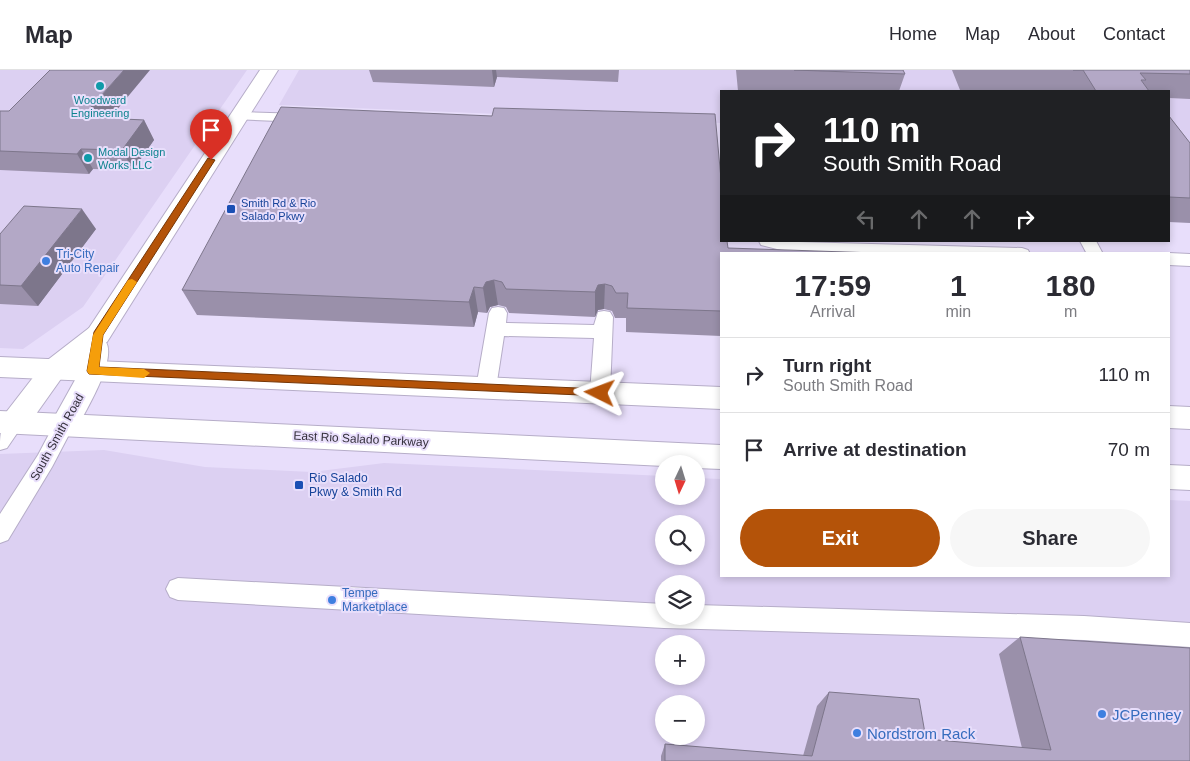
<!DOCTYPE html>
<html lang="en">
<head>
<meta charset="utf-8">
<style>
  :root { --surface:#fff; --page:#f7f7f7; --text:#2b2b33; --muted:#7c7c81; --line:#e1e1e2; --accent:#b45309 }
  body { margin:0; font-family:Helvetica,sans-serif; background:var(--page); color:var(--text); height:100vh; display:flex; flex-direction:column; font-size:19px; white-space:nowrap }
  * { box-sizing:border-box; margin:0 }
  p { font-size:16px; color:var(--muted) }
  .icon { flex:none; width:28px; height:28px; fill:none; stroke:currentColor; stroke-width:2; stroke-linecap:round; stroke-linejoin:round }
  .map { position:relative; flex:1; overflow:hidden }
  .sheet { position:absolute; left:720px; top:182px; width:450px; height:325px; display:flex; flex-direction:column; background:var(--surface); border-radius:0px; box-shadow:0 2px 8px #0003 }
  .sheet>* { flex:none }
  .hud { position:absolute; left:720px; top:20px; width:450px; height:152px; border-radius:0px; box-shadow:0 2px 8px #0003; background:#202124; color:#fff; overflow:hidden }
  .needle { width:32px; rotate:184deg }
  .controls { position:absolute; left:655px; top:385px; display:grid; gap:10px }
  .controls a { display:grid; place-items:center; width:50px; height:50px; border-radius:50%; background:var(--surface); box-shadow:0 2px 8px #0003; font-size:25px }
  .pin { position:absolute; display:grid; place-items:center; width:42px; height:42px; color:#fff; margin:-51px -21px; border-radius:50% 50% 50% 0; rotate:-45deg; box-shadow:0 0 5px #0007 }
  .pin .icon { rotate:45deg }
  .me { position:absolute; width:55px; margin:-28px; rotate:273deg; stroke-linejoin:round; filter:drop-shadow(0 0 4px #0008) }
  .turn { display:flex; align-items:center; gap:18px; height:105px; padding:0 20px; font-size:22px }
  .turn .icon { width:65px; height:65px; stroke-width:2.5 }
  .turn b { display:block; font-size:35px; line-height:42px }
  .lanes { display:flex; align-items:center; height:48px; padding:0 20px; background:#0003; justify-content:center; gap:25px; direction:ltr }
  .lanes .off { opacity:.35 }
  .eta { display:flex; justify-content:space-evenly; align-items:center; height:85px; text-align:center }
  .eta b { font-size:30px; font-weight:800; line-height:35px }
  .primary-button { display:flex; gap:10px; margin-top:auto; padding:10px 20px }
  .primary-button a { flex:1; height:58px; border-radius:30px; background:var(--accent); color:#fff; font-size:20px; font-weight:800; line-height:58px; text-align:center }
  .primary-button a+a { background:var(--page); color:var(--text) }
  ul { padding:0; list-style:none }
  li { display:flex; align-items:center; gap:15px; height:75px; padding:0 20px; border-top:1px solid var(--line) }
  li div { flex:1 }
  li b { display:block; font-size:19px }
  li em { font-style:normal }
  header { display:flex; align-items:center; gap:30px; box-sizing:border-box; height:70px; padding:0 25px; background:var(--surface); border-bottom:1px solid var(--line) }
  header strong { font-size:24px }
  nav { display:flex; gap:28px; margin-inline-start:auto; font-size:18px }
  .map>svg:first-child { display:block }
  .built { fill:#dcd0f2; fill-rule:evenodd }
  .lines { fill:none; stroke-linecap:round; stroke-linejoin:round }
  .lane-casing { stroke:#b6adc8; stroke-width:2 }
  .street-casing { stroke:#b6adc8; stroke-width:2 }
  .secondary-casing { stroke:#b6adc8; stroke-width:2 }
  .lane { fill:#fff; fill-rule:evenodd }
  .street { fill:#fff; fill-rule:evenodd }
  .secondary { fill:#fff; fill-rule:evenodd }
  .wall { fill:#9a90aa }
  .shaded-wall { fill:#7d768b }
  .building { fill:#b3a8c6; stroke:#7d768b }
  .route { fill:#b45309; stroke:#753606 }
  .slow { fill:#f59e0b }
  .culture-dot { fill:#0f9aa8; stroke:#e8defb; stroke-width:2 }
  .transit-dot { fill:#1a4fb4; stroke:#e8defb; stroke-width:2 }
  .shop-dot { fill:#3f7fe0; stroke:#e8defb; stroke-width:2 }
  .labels { text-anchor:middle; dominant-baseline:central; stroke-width:4; stroke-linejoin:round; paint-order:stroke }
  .far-culture-label { font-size:11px; fill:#0d838f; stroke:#e8defb }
  .far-transit-label { font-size:11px; fill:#164399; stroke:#e8defb; text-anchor:start }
  .shop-label { font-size:12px; fill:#366cbe; stroke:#e8defb; text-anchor:start }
  .street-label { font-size:12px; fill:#34303b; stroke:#e8defb }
  .transit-label { font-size:12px; fill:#164399; stroke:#e8defb; text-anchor:start }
  .near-shop-label { font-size:15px; fill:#366cbe; stroke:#e8defb; text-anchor:start }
</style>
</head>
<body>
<header>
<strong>Map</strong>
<nav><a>Home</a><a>Map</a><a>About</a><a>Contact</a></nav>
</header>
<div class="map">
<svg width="1190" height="691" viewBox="0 0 1190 691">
  <rect width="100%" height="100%" fill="#e8defb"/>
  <path class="built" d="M0 0H247L83 237 23 279 0 278Z
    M299 0H1190V72L1169 71V21H721V53L279 35Z
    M104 380 205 397 312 402 384 393 664 406V426H696V408L721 409V506H1169V430L1190 431V691H0V384ZM664 454H696V486H664ZM664 514H696V546H664ZM664 574H696V606H664ZM664 634H696V666H664Z"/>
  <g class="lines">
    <g class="lane-casing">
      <path id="lane" d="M239 42 302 44 309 48 302 52 234 49 232 46Z
        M759 171 1022 178 1028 180 1030 184H856L785 181 761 175Z
        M1080 171H1096L1103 184H1087Z
        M1169 183 1190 184V196L1169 195Z
        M498 237 504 238 507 243 506 253 594 255 598 242 604 241 610 242 613 247 610 323 607 328 600 331 593 328 590 323 594 268 504 266 496 318 493 323 486 326 479 323 476 318 489 243 492 238Z
        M14 345 21 347 24 353 7 378 0 380C0 365 0 351 14 345Z
        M64 347 71 349 74 355 52 397 8 470 0 473V444L38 385 57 349Z
        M178 508 664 534V546H696V535L1084 546 1190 553V577L1084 570 664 558 178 530 170 527 166 519 170 511Z"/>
    </g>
    <g class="street-casing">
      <path id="street" d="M98 256 107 258 111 265 106 272C117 291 84 344 74 363L64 366 54 363 50 355 80 301 81 292 63 306 24 361 14 364 4 361 0 353 4 345 45 292 89 258Z"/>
    </g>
    <g class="secondary-casing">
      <path id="secondary" d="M260 0H278L107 272 98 274 89 272 85 265 89 258Z
        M0 287 721 317V339L0 307Z
        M1169 336 1190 337V359L1169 358Z
        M0 341 721 375V399L696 398V394H664V396L0 363Z
        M1169 395 1190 396V420L1169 419Z"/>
    </g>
    <use href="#lane" class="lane"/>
    <use href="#street" class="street"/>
    <use href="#secondary" class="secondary"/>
  </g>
  <path class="wall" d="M369 0H619L618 12 497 7 494 17 373 12Z
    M736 0H903L905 4 899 21H738Z
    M952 0H1190V29L1169 28V21H987L960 20Z
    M0 41 126 47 127 49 144 50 154 70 133 100 93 99 89 104 0 100Z
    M1169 46 1190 73V153L1169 152Z
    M96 159 38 236 0 234V164Z
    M721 184V266L626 262V248H615L612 241 604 239 598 240 595 247 509 243 506 237 498 235 490 237 487 243 478 242 474 257 197 245 182 220Z
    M1020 567 1190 691H661V686L665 674 803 686 817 636 829 622 926 669 1022 678 999 584Z"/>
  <path class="shaded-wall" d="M124 0H150L96 65 84 45Z
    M492 0H496L497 7 494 17Z
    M126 47 134 63 144 50 154 70 133 100 122 80 124 49Z
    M81 79 93 99 89 104 77 84Z
    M82 139 96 159 38 236 21 216Z
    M494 210 498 235 490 237 487 243 483 218 486 212Z
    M605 214 604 239 598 240 595 247V222L598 215Z
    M474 217 478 242 474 257 469 232Z"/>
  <path class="building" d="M50 0H124L84 45 126 47 124 49 144 50 122 80 81 79 77 84 0 81V41H9Z
    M794 0H903L905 4Z
    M1073 0H1190V4L1140 3 1146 10H1141L1149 21H1096L1083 0Z
    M281 37 492 46 494 38 715 44 721 109V171H727L728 178 905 184H721V241L627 238 628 223H616L612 216 605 214 598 215 595 222 506 219 502 212 494 210 486 212 483 218 474 217 469 232 182 220Z
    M1169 46 1190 73V128L1169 127Z
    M24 136 82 139 21 216 0 215V164Z
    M1020 567 1190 578V691H665V674L812 686 829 622 919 629 926 669 1051 680Z"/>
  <path class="route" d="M208 88 215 90 103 265 99 297 600 319 606 323 604 326 89 304 87 301 94 262Z"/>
  <path class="slow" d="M132 209 137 212 103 265 99 297 144 299 150 303 144 308 89 304 87 301 93 265 128 210Z"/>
  <g class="culture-dot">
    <circle cx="100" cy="16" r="5"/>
    <circle cx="88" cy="88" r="5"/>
  </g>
  <g class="transit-dot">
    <rect x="226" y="134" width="10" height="10" rx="2.5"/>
    <rect x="294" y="410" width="10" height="10" rx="2.5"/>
  </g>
  <g class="shop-dot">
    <circle cx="46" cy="191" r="5"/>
    <circle cx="332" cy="530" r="5"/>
    <circle cx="1102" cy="644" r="5"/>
    <circle cx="857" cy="663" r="5"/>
  </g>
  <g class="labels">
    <g class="far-culture-label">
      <text x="100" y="30">Woodward<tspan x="100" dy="13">Engineering</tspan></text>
      <text x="98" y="82" text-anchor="start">Modal Design<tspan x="98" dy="13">Works LLC</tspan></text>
    </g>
    <g class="far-transit-label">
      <text x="241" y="133">Smith Rd &amp; Rio<tspan x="241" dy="13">Salado Pkwy</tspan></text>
    </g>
    <g class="shop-label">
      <text x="56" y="184">Tri-City<tspan x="56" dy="14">Auto Repair</tspan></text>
      <text x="342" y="523">Tempe<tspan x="342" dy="14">Marketplace</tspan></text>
    </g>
    <g class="street-label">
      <text transform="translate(57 367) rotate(-61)">South Smith Road</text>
      <text transform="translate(361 369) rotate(3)">East Rio Salado Parkway</text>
    </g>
    <g class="transit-label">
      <text x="309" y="408">Rio Salado<tspan x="309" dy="14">Pkwy &amp; Smith Rd</tspan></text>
    </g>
    <g class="near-shop-label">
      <text x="1112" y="644">JCPenney</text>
      <text x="867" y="663">Nordstrom Rack</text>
    </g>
  </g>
</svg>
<div class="controls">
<a><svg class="needle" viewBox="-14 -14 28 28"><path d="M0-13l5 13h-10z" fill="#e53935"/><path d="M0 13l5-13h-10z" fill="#7c7c81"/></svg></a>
<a><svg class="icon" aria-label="search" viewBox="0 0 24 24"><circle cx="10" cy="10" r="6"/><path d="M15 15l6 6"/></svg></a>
<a><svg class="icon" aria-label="layers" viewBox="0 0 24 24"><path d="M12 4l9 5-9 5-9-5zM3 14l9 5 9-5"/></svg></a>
<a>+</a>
<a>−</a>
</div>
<div class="pin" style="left:211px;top:90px;background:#d93025"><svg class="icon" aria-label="arrive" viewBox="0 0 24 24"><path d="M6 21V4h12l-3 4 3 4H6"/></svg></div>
<svg class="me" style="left:600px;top:323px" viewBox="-20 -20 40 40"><path d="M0-17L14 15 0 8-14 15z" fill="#b45309" stroke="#fff" stroke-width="4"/></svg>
<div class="hud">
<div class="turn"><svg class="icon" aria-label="right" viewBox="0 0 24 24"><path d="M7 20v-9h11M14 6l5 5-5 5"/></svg><div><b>110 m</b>South Smith Road</div></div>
<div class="lanes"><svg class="icon off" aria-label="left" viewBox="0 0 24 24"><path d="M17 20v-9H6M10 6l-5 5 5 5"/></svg><svg class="icon off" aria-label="ahead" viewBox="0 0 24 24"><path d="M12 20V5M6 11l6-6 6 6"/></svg><svg class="icon off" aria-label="ahead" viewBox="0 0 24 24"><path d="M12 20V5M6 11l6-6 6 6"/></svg><svg class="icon" aria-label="right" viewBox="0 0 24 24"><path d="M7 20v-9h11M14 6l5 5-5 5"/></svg></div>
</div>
<section class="sheet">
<div class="eta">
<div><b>17:59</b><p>Arrival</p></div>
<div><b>1</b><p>min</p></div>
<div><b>180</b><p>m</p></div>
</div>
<ul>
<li><svg class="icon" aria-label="right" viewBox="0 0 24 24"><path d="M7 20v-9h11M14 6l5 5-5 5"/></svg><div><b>Turn right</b><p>South Smith Road</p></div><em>110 m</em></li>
<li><svg class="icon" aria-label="arrive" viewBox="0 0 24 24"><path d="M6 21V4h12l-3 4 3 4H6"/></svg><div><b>Arrive at destination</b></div><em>70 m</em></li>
</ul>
<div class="primary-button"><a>Exit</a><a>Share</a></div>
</section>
</div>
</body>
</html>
